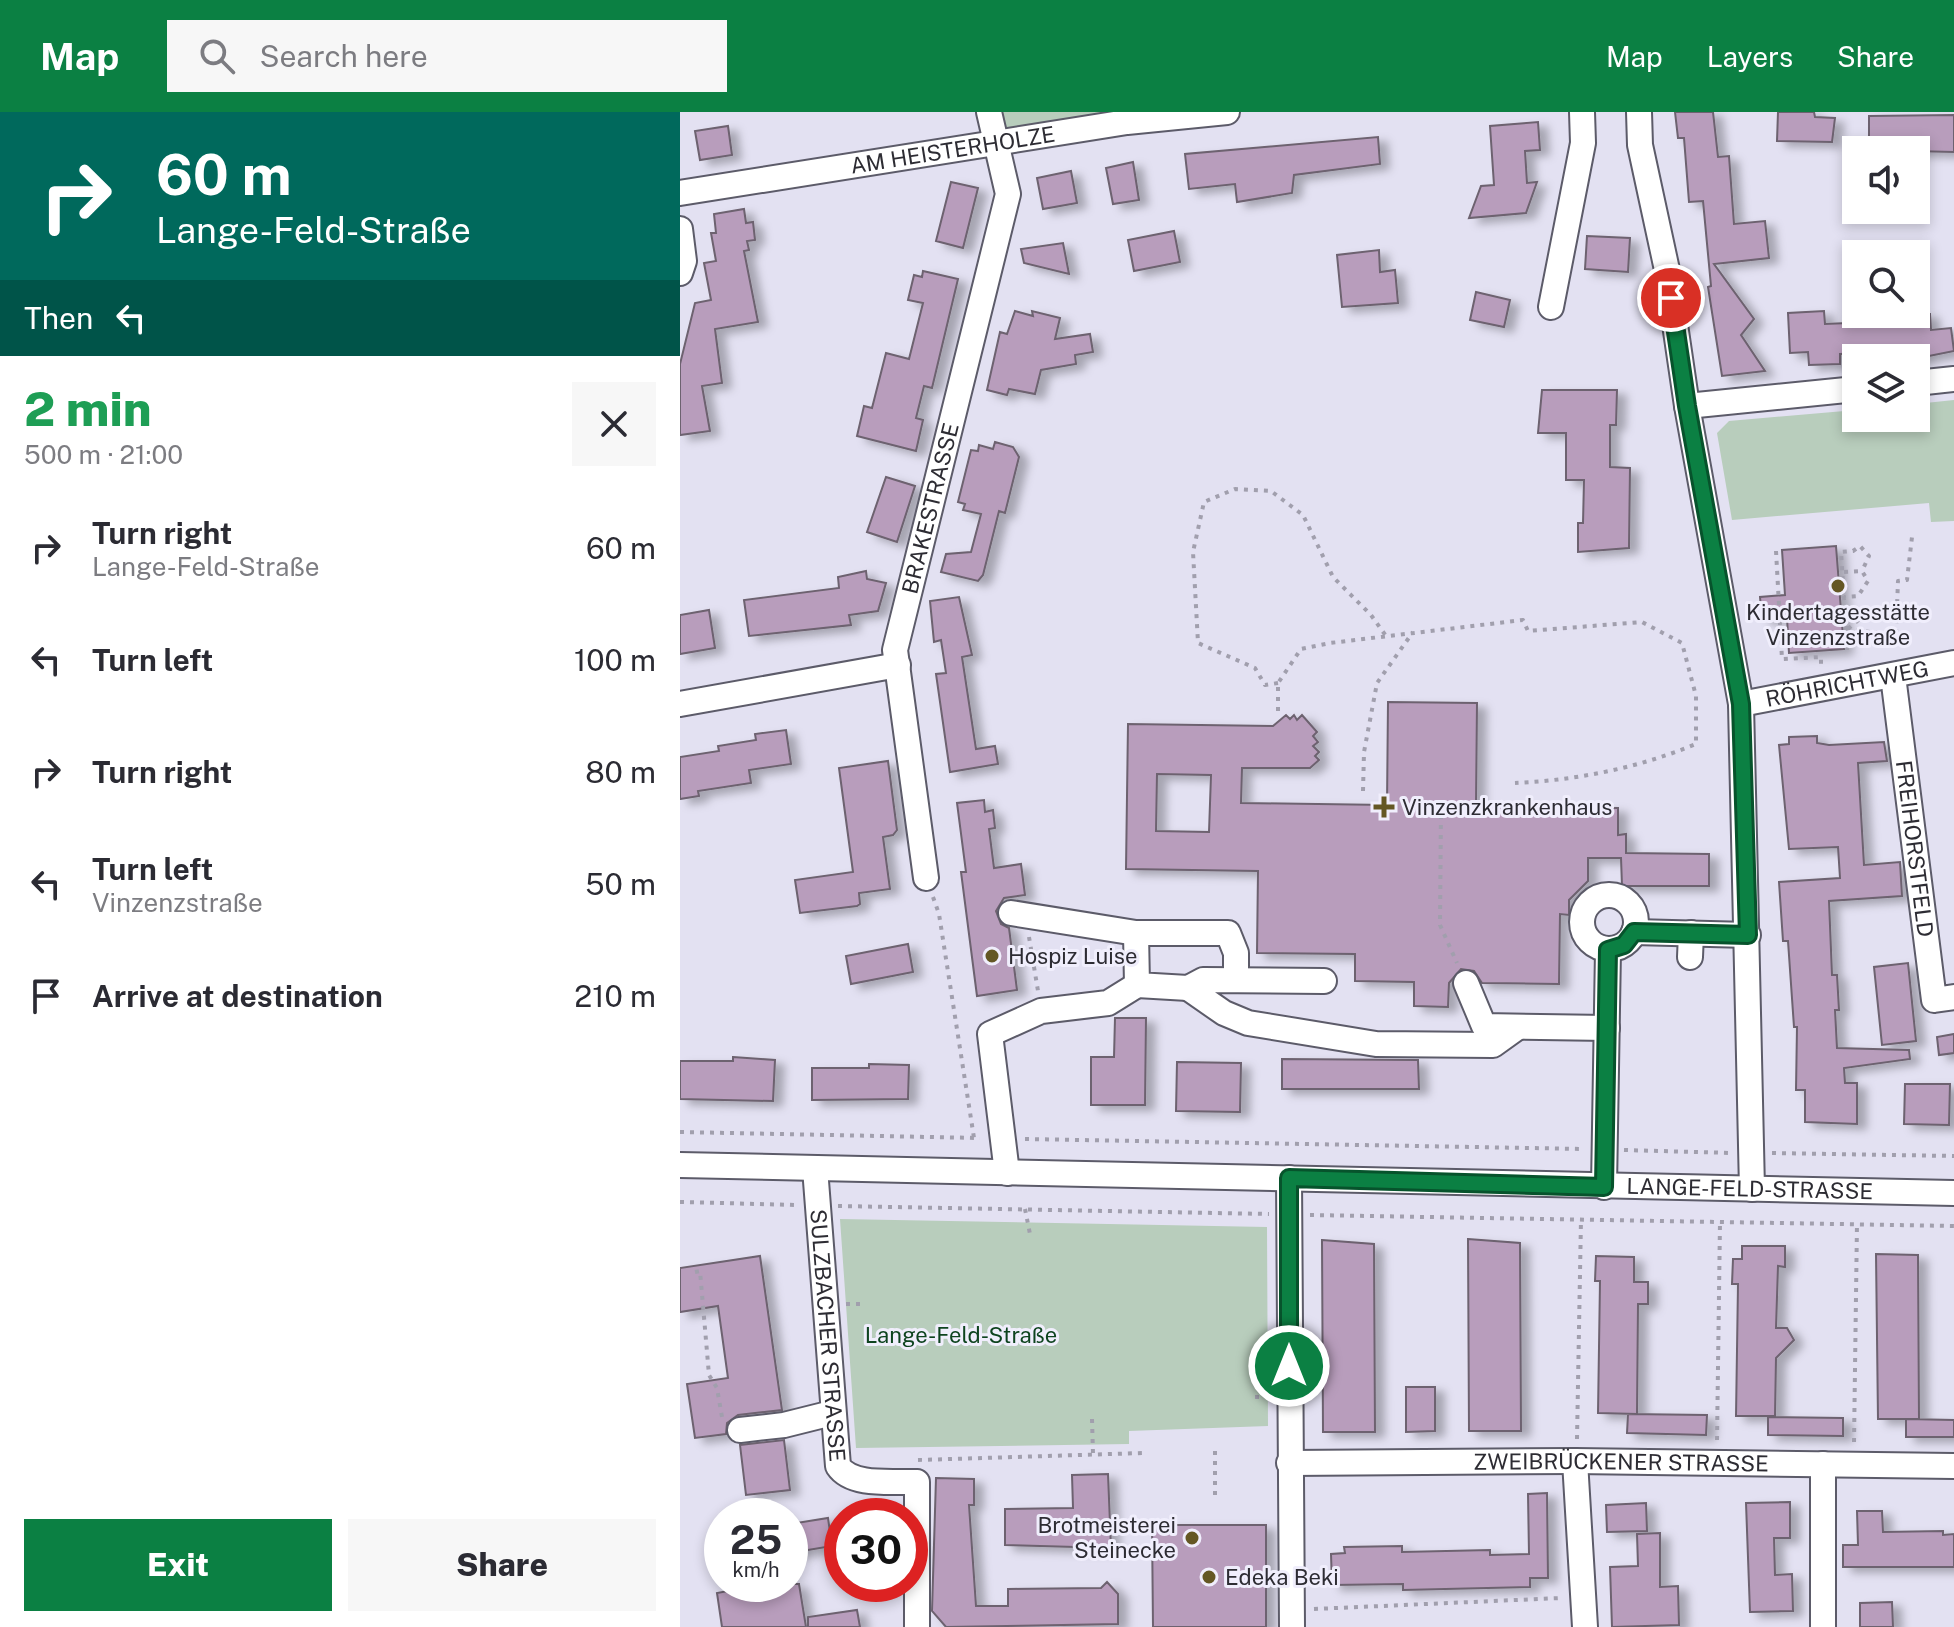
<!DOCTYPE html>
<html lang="en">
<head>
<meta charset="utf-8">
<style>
  :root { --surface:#fff; --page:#f7f7f7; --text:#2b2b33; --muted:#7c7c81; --accent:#0b8043 }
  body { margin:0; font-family:"Public Sans",sans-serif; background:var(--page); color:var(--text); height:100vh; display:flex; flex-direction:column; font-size:30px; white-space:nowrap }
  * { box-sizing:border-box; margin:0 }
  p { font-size:26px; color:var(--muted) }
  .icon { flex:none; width:44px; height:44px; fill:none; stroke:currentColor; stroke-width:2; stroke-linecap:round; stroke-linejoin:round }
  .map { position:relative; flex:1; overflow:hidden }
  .drawer { display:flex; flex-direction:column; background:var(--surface); width:680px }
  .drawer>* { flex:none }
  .hud { background:#00695c; color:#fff; overflow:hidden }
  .buttons { position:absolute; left:1162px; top:24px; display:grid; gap:16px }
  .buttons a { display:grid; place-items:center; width:88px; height:88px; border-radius:0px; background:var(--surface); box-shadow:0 4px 12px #0003; font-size:40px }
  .speed { position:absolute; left:24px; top:1386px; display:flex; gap:16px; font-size:40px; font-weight:700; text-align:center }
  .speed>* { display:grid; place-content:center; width:104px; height:104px; border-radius:50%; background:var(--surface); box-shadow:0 4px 12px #0003; line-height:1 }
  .speed small { font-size:20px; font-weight:400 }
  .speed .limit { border:12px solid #d22; background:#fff; color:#111 }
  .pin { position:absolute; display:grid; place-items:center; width:68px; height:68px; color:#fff; margin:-34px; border:4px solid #fff; border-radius:50%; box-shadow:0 2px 8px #0007 }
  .me { position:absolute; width:88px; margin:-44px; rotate:0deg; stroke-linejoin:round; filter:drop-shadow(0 0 6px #0008) }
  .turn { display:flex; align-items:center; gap:28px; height:168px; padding:0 24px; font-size:36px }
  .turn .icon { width:104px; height:104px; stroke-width:2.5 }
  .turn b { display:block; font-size:56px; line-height:68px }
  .then { display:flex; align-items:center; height:76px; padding:0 24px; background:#0003; gap:16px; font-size:30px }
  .round { display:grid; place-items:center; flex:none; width:84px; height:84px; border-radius:0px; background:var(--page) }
  .head { display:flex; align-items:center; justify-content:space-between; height:136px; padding:0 24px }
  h1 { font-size:48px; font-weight:800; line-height:60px; color:#1e9e55 }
  .cta { display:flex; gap:16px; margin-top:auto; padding:16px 24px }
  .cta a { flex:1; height:92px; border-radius:0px; background:var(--accent); color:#fff; font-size:32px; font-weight:800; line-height:92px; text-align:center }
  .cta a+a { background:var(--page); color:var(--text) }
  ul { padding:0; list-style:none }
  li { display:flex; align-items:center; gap:24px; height:112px; padding:0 24px }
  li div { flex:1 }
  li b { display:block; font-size:30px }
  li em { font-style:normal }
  header { display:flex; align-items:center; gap:48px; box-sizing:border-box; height:112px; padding:0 40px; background:var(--accent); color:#fff }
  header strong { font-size:38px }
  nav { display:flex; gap:44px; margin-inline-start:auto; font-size:28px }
  .search { width:560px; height:72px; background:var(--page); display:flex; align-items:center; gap:20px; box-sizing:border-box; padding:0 28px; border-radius:0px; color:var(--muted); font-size:30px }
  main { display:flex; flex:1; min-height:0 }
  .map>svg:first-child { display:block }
  .green { fill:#b8cdbc }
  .building { fill:#b89dbc; stroke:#6d626f; stroke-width:2; fill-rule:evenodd; filter:url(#shadow) }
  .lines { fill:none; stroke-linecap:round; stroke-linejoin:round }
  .minor-casing { stroke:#5c5b69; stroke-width:28 }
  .path { stroke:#a19fad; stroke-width:4; stroke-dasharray:4 6; stroke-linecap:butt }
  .minor { stroke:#fff; stroke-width:24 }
  .route-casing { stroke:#07532c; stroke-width:20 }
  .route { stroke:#0b8043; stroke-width:14 }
  .poi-dot { fill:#645724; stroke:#f0eefc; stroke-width:3 }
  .labels { text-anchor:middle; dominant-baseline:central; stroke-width:6; stroke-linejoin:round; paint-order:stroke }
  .street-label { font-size:22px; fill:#2d2c33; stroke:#f0eefc }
  .poi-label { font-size:22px; fill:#2d2c33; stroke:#f0eefc; text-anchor:start }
  .park-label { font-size:22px; fill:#0e441f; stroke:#f0eefc }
</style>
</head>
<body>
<header>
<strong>Map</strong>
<div class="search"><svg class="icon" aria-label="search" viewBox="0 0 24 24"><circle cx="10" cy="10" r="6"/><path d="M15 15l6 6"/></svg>Search here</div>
<nav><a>Map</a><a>Layers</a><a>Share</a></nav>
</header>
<main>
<section class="drawer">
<div class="hud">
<div class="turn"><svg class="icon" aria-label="right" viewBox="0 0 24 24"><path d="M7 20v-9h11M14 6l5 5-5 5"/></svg><div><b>60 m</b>Lange-Feld-Straße</div></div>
<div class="then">Then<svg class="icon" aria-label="left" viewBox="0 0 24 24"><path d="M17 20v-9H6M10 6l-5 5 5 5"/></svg></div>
</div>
<div class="head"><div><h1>2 min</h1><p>500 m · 21:00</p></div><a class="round"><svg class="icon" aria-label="close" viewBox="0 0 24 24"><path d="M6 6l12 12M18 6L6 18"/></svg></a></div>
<ul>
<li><svg class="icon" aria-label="right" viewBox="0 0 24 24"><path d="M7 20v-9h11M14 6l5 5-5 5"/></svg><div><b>Turn right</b><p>Lange-Feld-Straße</p></div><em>60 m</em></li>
<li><svg class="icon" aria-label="left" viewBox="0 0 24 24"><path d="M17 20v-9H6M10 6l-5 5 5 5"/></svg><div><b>Turn left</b></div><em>100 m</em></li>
<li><svg class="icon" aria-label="right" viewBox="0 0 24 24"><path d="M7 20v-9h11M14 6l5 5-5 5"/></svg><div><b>Turn right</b></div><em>80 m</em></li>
<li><svg class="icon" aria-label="left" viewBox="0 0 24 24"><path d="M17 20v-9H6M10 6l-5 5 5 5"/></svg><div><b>Turn left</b><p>Vinzenzstraße</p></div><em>50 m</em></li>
<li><svg class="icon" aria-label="arrive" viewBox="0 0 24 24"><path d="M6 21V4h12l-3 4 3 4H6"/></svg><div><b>Arrive at destination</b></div><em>210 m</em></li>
</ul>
<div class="cta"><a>Exit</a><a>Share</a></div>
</section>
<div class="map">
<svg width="1274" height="1515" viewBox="0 0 1274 1515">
  <defs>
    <filter id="shadow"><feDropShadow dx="9" dy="5" stdDeviation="4" flood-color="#0004"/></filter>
  </defs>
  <rect width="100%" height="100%" fill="#e3e1f2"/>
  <path class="green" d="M316 0H439L440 5 319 18Z
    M1274 288V409L1251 410 1249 391 1052 408 1037 321 1049 309 1176 298V306H1236V292Z
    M160 1107 587 1115 588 1314 449 1319V1332L176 1336Z"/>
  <path class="building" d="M995 0H1033L1038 45 1049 44 1054 112 1085 109 1089 146 1034 152 1074 207 1061 223 1085 259 1042 264 1028 175 1031 174 1023 89 1009 90 1004 26H998Z
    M1098 0H1134L1135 5 1155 6 1152 30 1097 29Z
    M1274 3V40L1189 38V4Z
    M858 10 860 38 845 39 847 71 857 70 846 101 789 106 801 74 814 73 810 14Z
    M48 14 52 43 20 48 15 19Z
    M698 25 700 52 614 63 612 81 557 90 555 72 509 77 505 42Z
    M453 50 459 88 433 92 426 56Z
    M391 59 397 91 363 97 357 66Z
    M271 70 298 76 283 136 256 129Z
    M64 97 66 111 73 110 75 128 67 129 69 138 64 139 78 210 35 217 42 271 22 274 30 319 0 323V252L15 191 31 188 24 151 36 149 31 121H36L34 102Z
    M494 119 500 150 454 159 448 128Z
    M907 124 950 126 948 160 905 157Z
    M383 131 389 162 344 151 341 137Z
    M699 138 700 160 715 158 718 191 662 195 657 143Z
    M243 159 278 167 252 276 244 274 236 306 243 308 236 339 177 324 184 294 192 296 206 241 229 247 243 191 228 188 234 163 242 165Z
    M796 180 830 188 824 215 790 208Z
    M335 199 353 204 352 199 380 206 375 227 410 222 413 240 395 243 396 252 361 258 355 282 329 277 327 283 307 278 320 220 327 222Z
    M1144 199 1145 212 1191 210 1190 202H1250L1251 218 1271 216 1274 239 1239 246H1194L1193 241 1160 242V252L1129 253 1128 240 1110 241 1108 201Z
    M862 278H937L936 313H930V355L950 356 949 436 898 440V411H903L904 368H886V321H858Z
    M315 330 333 335 339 345 325 401 319 399 303 463 298 469 261 460 266 442 291 440 301 402 283 398 285 392 278 390 291 338 298 339 299 333 313 337Z
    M206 365 235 374 217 430 187 420Z
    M1156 434 1164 537 1109 541 1107 506 1082 507 1080 485 1105 483 1102 438Z
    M186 459 187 467 206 471 198 499 169 503 171 513 69 524 64 488 159 476 158 465Z
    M279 485 292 543 282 545 296 637 315 634 318 652 270 660 256 562 266 561 261 528 254 530 250 489Z
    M29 498 35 536 0 542V503Z
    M708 590 797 591 796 694 938 696V723L946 722V741L1029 742V774H942L941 746H908V769L889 788V803L880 802 879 872 802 871 794 859 781 857 769 871 768 895 734 894V870L675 869V842L577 841 578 759 446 757 448 612 593 614 606 603 610 607 614 603 617 608 622 603 637 620 633 624 638 630 633 634 639 640 635 644 639 648 630 656H562L561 691 707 693ZM477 662 531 663 529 720 476 719Z
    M106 618 111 652 69 658 71 671 18 679 19 684 0 687V645L39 639 38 634 76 628 75 622Z
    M1137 624V631L1149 633 1204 630 1207 649 1178 651 1184 753 1220 750 1222 784 1149 789 1152 863H1157L1159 898H1155L1157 936 1229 938 1230 947 1164 956 1165 971H1177V1012L1125 1010V978H1116L1117 915H1114L1108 829H1103L1099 770 1160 766 1158 735 1109 737 1099 633 1109 632V625Z
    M208 649 217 718 213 723 203 725 210 777 179 781 180 792 177 794 120 801 115 768 173 760 159 656Z
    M304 688 305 700 313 698 315 716 309 717 314 756 341 752 345 783 324 786 316 799 321 812 329 816 337 878 297 884 281 760H286L277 691Z
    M228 832 233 860 171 872 166 844Z
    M1228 851 1236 929 1202 933 1194 855Z
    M435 906H466L465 993H411V945H434Z
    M1274 922V941L1259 943 1257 925Z
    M53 945 95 948 93 989 0 987V949H53Z
    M602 947 738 948 739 977H602Z
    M497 950 561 951 560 1000 496 999Z
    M189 952 229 953 228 987 132 988V956H189Z
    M1225 972H1270L1269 1013 1224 1012Z
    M788 1127 840 1131 841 1319H789Z
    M642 1128 694 1132 695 1320H643Z
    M1062 1134H1105V1155L1098 1154 1096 1216H1107L1114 1228 1096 1246 1095 1304H1056L1058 1172H1052L1053 1147H1062Z
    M1196 1142 1238 1143 1239 1307H1198Z
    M80 1144 102 1298 58 1303 47 1311 46 1322 15 1326 7 1272 48 1266 38 1194 0 1200V1156Z
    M916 1144 954 1145V1170H968V1192H958L957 1302 918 1301 920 1169H915Z
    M726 1275H755V1319L726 1320Z
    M948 1302 1027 1303 1026 1323 947 1321Z
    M1088 1305 1163 1306V1324L1088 1323Z
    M1226 1307 1274 1308V1325H1226Z
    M104 1328 110 1378 66 1383 60 1333Z
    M428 1362 431 1436 325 1433V1397L393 1396 392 1363Z
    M256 1366 294 1367V1393H289L296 1494H328V1477L421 1476 427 1470 438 1482V1512L266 1515 252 1499Z
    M867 1381 868 1466H850V1475L723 1478V1472L652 1473 651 1442 665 1441 664 1435 722 1434V1440L810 1438V1443L849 1442 848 1382Z
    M1110 1390V1426H1094L1095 1463 1112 1462 1113 1499 1070 1500 1066 1391Z
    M966 1391 967 1419 927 1420 926 1393Z
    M1177 1399H1202L1203 1420 1263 1419V1423L1274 1422V1455H1163V1433H1178Z
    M148 1406 152 1434 110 1441V1412Z
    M472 1413H586V1515H473Z
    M980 1421V1475L998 1474 999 1513 932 1515 930 1455 958 1454 957 1422Z
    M70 1472H119L126 1515H42L37 1481 70 1475Z
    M1212 1490 1213 1515H1180V1491Z
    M177 1498 180 1515H128V1505Z"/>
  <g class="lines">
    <g class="minor-casing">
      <g id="minor">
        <path d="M959 0 960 33 987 158 1007 294 1061 592 1072 1077"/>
        <path id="s1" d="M0 81 447 10 547 0"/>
        <path d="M0 117 4 149 0 161"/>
        <path d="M871 195 903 31 902 0"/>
        <path d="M1236 271 1274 267"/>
        <path d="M1007 294 1176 277"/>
        <path id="s2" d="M1213 564 1254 888 1274 885"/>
        <path d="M0 592 218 553"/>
        <path id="s3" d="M1061 592 1274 551"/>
        <path id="s4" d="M246 766 215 538 328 82 309 0"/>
        <circle cx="929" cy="810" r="27"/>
        <path d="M331 801 456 821"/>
        <path d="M954 820 1068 823"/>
        <path d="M1010 845 1011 821"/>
        <path d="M644 869 523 868 508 876 544 901 568 911 696 932 813 933 838 915"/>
        <path d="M786 871 804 914 927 916"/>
        <path d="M508 876 457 873 456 821H548L556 841V868"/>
        <path id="s5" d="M0 1053 1274 1081"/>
        <path id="s6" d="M135 1056 158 1354C172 1375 213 1369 237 1370V1515"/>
        <path d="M327 1061 310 922 361 899 428 891 457 873"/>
        <path d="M609 1066 612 1515"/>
        <path d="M924 1075 928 838"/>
        <path d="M60 1318 104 1313 152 1301"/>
        <path d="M895 1349 905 1515"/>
        <path id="s7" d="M609 1351 895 1349 1274 1354"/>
        <path d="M1143 1352V1515"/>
      </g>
    </g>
    <path class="path" d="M1096 439 1102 547 1141 545V555
      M1164 460 1182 459 1188 469 1178 484 1164 485
      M1168 517C1182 504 1197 493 1217 494
      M1166 519C1184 517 1198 523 1216 521L1218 469 1227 468 1232 425
      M1167 538 1161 440 1173 439 1180 434 1189 444 1182 459
      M598 571 585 573 575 556 518 531 513 440 524 390 555 377 591 379 623 403 653 465 691 503 706 524
      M598 599V571L621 537 650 531 843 508 848 519 962 510 1002 531 1016 584V632C958 656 898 668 835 671
      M683 679 684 640 697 571 733 520
      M761 693 760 813 777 851
      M253 785 259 802 294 1026
      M349 825 358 879
      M0 1020 300 1026
      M345 1027 904 1037
      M944 1038 1052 1041
      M1092 1041 1274 1044
      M0 1090 118 1093
      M158 1094 589 1102
      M345 1097 350 1122
      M630 1103 1274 1114
      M15 1160 20 1159 29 1263 37 1276 42 1305
      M166 1192H182
      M575 1285H590
      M412 1307 413 1342
      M897 1327 901 1107
      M1037 1328 1040 1110
      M1174 1330 1177 1111
      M535 1339V1389
      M238 1348 463 1341
      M634 1497 881 1486"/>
    <use href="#minor" class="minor"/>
  </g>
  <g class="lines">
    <g class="route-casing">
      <path id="route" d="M609 1254V1066L924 1075 928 838 944 833 954 820 1068 823 1061 592 1007 294 991 186"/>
    </g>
    <use href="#route" class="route"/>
  </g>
  <g class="poi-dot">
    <circle cx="1158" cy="474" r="8"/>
    <path d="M700 683h8v8h8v8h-8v8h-8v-8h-8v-8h8z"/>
    <circle cx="312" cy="844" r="8"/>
    <circle cx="512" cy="1426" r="8"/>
    <circle cx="529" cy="1465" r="8"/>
  </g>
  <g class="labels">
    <g class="street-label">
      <text stroke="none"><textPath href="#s1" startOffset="276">AM HEISTERHOLZE</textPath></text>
      <text stroke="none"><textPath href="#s4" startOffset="376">BRAKESTRASSE</textPath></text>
      <text stroke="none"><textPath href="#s3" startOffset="108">RÖHRICHTWEG</textPath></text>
      <text stroke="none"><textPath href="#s2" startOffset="174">FREIHORSTFELD</textPath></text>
      <text stroke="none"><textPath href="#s5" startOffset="1070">LANGE-FELD-STRASSE</textPath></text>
      <text stroke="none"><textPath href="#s6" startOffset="168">SULZBACHER STRASSE</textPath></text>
      <text stroke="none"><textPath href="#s7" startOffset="332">ZWEIBRÜCKENER STRASSE</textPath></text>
    </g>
    <g class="poi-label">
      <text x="1158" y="500" text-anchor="middle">Kindertagesstätte<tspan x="1158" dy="25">Vinzenzstraße</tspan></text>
      <text x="722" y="695">Vinzenzkrankenhaus</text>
      <text x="328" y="844">Hospiz Luise</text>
      <text x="496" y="1413" text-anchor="end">Brotmeisterei<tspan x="496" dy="25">Steinecke</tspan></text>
      <text x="545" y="1465">Edeka Beki</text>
    </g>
    <g class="park-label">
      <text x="281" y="1223">Lange-Feld-Straße</text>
    </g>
  </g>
</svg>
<div class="buttons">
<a><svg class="icon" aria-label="sound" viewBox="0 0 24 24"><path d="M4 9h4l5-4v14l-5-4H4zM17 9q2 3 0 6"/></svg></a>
<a><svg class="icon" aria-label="search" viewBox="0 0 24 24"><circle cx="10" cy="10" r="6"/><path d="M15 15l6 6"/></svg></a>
<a><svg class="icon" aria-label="layers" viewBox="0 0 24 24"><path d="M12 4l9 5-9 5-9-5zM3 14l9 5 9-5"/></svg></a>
</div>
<div class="speed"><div>25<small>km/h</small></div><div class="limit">30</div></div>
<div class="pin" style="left:991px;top:186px;background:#d93025"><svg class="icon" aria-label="arrive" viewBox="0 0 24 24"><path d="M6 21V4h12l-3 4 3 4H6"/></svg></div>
<svg class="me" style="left:609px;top:1254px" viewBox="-20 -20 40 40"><circle r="17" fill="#0b8043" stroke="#fff" stroke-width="3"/><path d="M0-11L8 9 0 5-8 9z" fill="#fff"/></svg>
</div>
</main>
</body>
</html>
